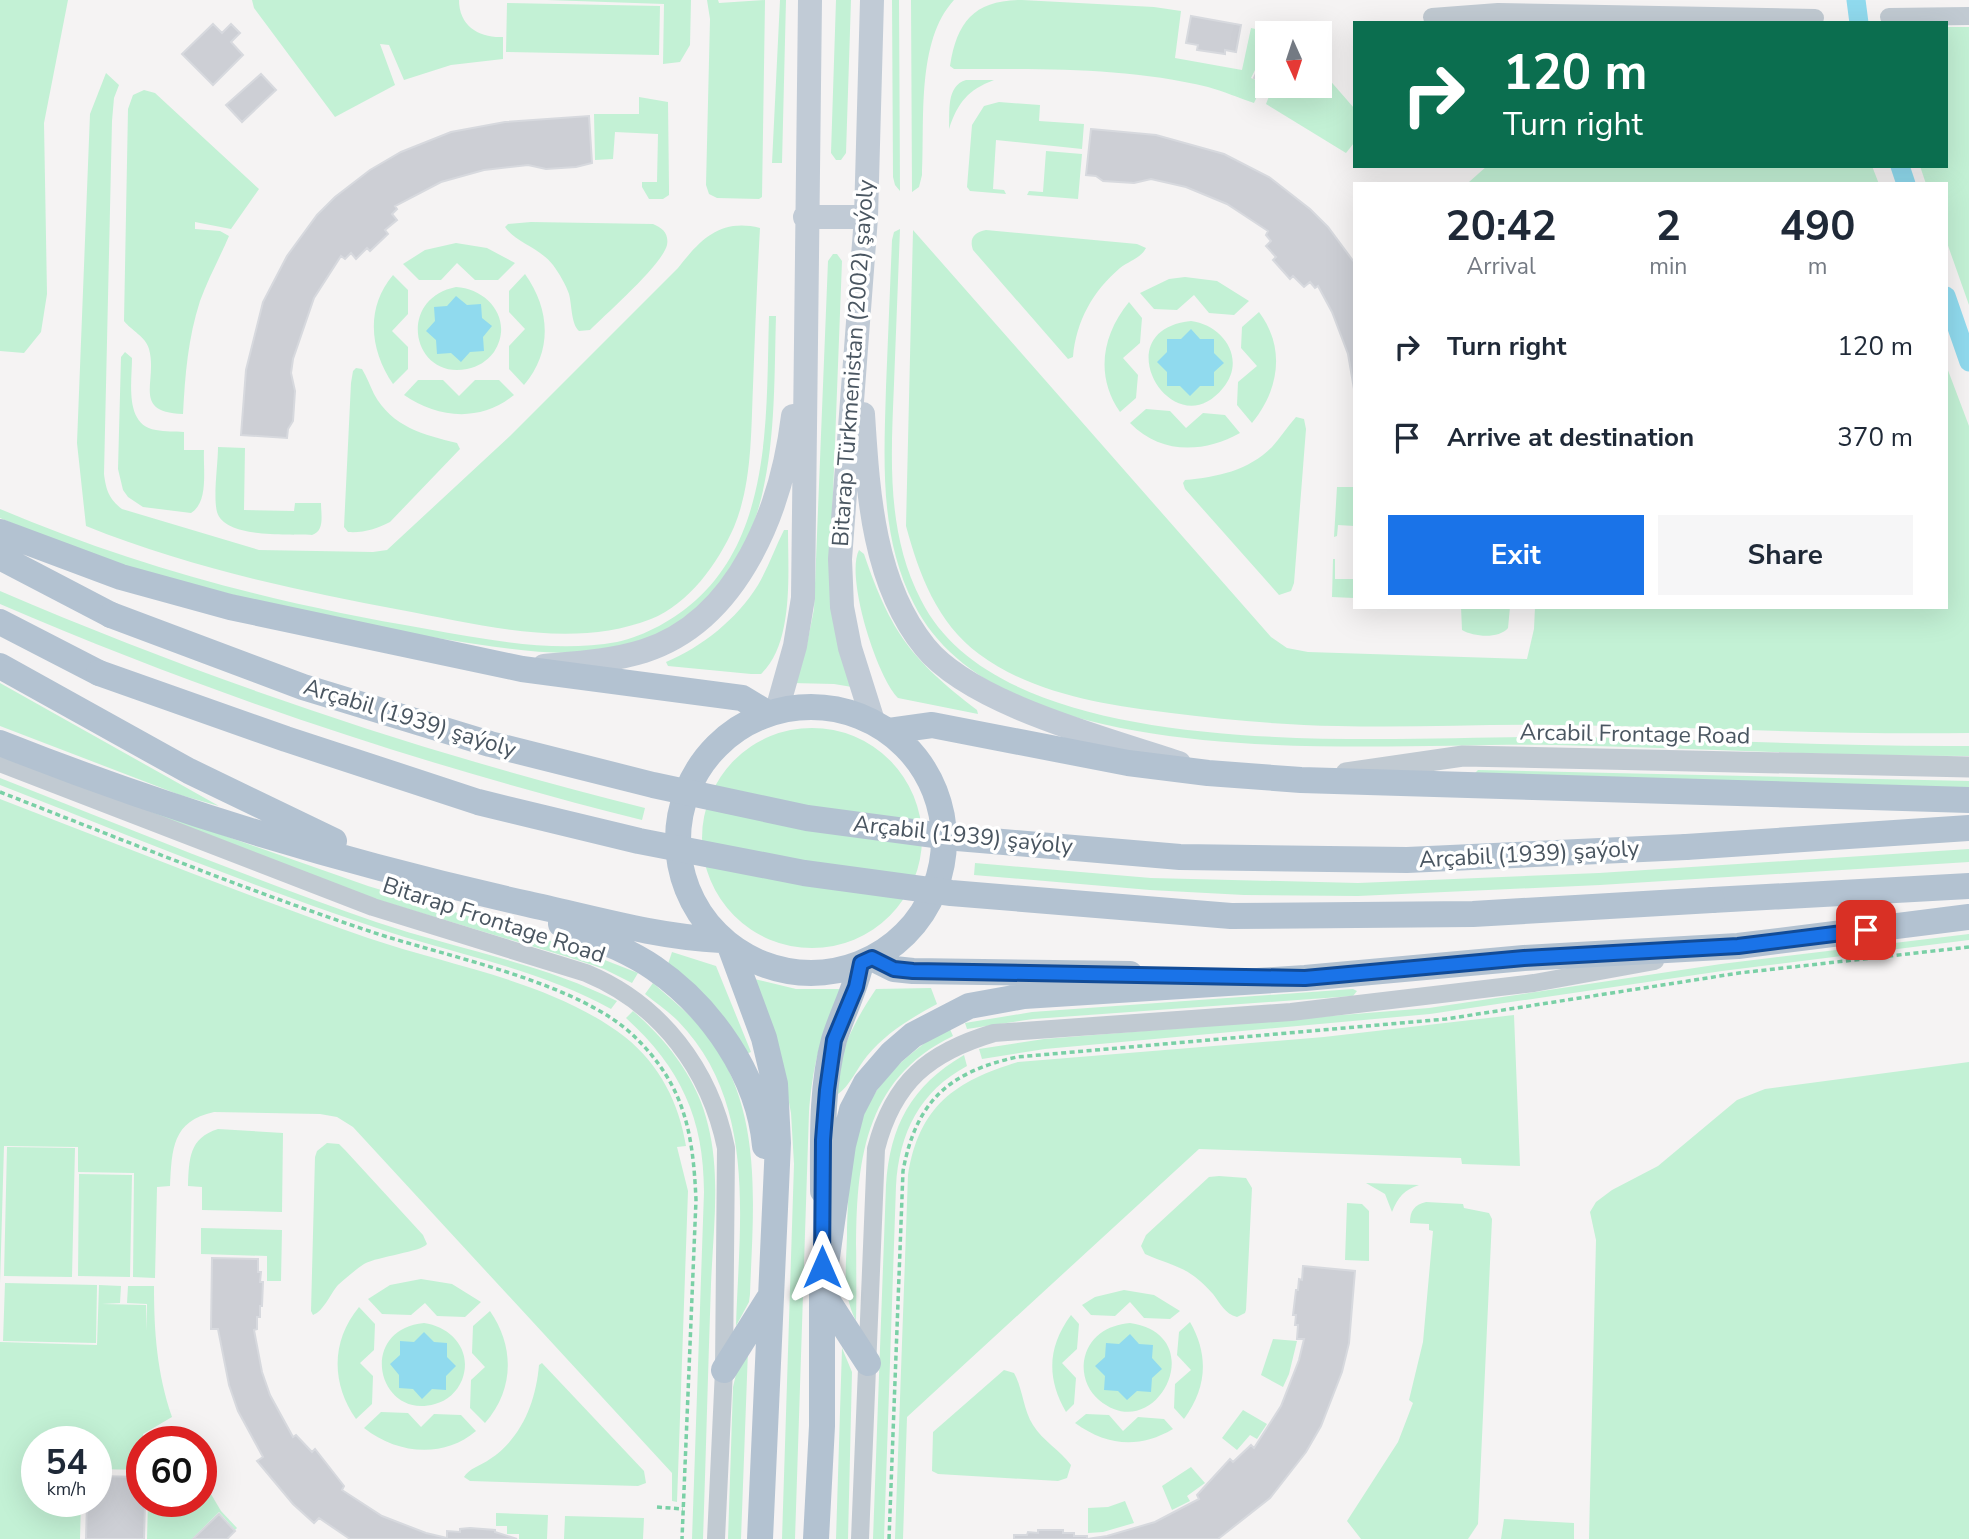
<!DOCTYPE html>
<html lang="en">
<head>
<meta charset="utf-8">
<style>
  :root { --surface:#fff; --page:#f6f6f7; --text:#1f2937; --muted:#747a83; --accent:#1a73e8 }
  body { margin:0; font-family:"Nunito Sans",sans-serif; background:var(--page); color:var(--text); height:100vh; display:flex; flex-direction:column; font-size:26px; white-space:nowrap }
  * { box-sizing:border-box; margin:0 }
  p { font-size:23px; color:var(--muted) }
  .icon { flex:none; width:38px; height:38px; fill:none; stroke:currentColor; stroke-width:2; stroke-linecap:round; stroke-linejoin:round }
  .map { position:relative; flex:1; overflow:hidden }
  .details { position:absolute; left:1353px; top:182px; width:595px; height:427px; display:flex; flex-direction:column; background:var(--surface); border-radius:0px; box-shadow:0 7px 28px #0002 }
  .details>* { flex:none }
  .banner { position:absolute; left:1353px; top:21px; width:595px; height:147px; border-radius:0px; box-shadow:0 7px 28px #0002; background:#0b6e4f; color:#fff; overflow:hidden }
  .needle { width:46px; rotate:177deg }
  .controls { position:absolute; left:1255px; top:21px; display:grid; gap:14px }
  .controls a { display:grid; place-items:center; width:77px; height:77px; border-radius:0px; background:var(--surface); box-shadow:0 7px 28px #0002; font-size:35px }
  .speed { position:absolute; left:21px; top:1426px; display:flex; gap:14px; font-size:35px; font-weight:700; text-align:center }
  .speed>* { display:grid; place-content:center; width:91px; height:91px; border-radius:50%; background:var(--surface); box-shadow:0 7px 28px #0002; line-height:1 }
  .speed small { font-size:18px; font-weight:400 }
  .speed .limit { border:10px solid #d22; background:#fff; color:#111 }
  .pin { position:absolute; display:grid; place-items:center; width:60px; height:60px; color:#fff; margin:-30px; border-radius:14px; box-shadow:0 4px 10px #0006 }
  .me { position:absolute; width:77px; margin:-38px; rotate:0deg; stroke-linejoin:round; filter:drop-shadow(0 0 5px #0008) }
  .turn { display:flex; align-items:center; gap:24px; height:147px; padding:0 35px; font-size:32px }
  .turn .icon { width:91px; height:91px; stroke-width:2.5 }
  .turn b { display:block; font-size:49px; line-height:60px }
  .eta { display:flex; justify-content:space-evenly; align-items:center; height:119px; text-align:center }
  .eta b { font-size:42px; font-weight:700; line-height:49px }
  .cta { display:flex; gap:14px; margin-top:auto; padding:14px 35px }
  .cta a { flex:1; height:80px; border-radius:0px; background:var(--accent); color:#fff; font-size:28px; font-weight:700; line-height:80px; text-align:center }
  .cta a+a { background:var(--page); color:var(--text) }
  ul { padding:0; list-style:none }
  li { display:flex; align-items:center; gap:21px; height:91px; padding:0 35px }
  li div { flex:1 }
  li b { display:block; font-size:26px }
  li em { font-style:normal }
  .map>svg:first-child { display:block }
  .green { fill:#c3f1d5 }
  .water { fill:#90daee }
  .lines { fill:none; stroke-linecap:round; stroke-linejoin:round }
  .canal { stroke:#90daee; stroke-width:19 }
  .building { fill:#cdcfd5; stroke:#d7d9de; stroke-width:2 }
  .path { stroke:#7ad0a6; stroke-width:3.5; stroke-dasharray:5 3.5; stroke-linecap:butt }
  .minor { stroke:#c1cad2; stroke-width:18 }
  .tertiary { stroke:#c1cad2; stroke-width:21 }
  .secondary { stroke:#c1cbd6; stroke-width:24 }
  .primary { stroke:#b3c2d1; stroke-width:26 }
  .primary-bridge { stroke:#b3c2d1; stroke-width:26 }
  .route-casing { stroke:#114b97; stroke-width:18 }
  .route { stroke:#1a73e8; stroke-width:12 }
  .labels { text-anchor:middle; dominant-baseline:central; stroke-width:7; stroke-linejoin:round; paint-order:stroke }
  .street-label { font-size:23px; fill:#4a5661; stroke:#fff }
</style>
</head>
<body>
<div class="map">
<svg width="1969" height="1539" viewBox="0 0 1969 1539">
  <rect width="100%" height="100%" fill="#f5f3f3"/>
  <path class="green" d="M0 0H68L44 123 47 294 41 332 24 353 0 351Z
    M252 0H459C459 26 479 38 503 37V59L451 65 404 80 389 45 380 44 395 85 335 117 254 8Z
    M547 0H691L690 45 680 62 663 64 664 4Z
    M707 0H718L719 3 765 0V2L762 197 759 199 717 198 709 194 706 185 710 19Z
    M780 0H786L782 163H772Z
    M836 0H851L846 153 841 160H836L831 153Z
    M892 0H899L900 191 895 185 893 177Z
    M911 0H954C916 41 925 121 922 175L919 187 912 192Z
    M1022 0 1154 7 1181 11 1175 58 1242 70 1251 28 1273 33H1267V68L1258 64 1251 78 1263 83 1254 103C1239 98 1223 91 1208 87 1126 67 1038 69 954 69L950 66C957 21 975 0 1022 0Z
    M507 3 660 6 659 55 506 52Z
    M1946 27H1969V305L1946 240V184H1926L1920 166H1946Z
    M1320 69 1354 108V143L1346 153 1266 104 1273 86H1320Z
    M106 73 119 85 114 98 112 121 104 474C106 490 109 499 122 509L259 550 373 552 387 550 510 436 678 268C700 240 720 218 760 228 757 281 755 334 753 386 751 433 752 484 734 527 718 563 689 604 651 619 572 650 482 625 401 610 294 590 188 567 86 526L77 443 90 114Z
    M966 80H994C968 90 958 102 949 129 950 111 946 86 966 80Z
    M144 90 155 93 259 189 231 229 195 222V229L220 231 229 236C220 257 208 279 200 301 188 338 185 375 183 414 131 412 158 382 149 349 146 337 131 330 124 321L128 109 133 95Z
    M639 97 668 102 669 188V195L663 199H649L642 187V182H657L658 134 615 132 613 159 595 160 594 114H639Z
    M999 102 1040 105 1039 121 1084 124 1082 149 996 140 993 189 1004 190 1006 194 970 191 967 187 972 125 984 106Z
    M1046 151 1082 154 1078 199 1027 195 1029 191 1043 192Z
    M1487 166H1872L1879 184H1470L1469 182Z
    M531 222 653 224C663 228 669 234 667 245 662 265 607 313 590 330L579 331C571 324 572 305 569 294 566 285 559 273 553 265 540 248 515 242 505 227L508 224Z
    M900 229C898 281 896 332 894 384 891 458 886 532 921 600 1007 772 1394 735 1556 737 1694 738 1831 747 1969 746V756C1831 756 1694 748 1556 745 1388 741 1004 783 914 604 879 536 884 461 886 387 888 338 890 289 892 240L894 232Z
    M913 230 1271 637 1287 648 1308 652 1527 659 1534 629 1535 607H1946V365L1969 426V733C1832 735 1695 727 1558 725 1485 724 1411 728 1338 726 1282 725 1226 720 1171 713 1106 705 1033 694 979 654 937 623 919 574 906 526Z
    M986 230 1137 244 1146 248C1141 258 1129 261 1120 268 1093 291 1076 321 1073 357L1068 359 973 250C969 239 974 232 986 230Z
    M456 243 487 248 515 263 498 280H475L457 263 441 280H419L403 264 425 250Z
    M833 254H837L842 261 830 573 858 688 834 684 792 683 806 649 814 609 828 261Z
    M525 274C550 309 553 351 524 385L509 369V346L525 329 509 312V291Z
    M393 275 408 290V314L392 331 408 347V369L393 384C370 351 365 308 393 275Z
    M1185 277 1217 281 1249 301 1234 315 1209 313 1194 295 1177 310 1154 309 1140 293 1169 279Z
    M456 287C489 289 514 321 494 352 487 361 478 367 467 369 412 380 396 299 456 287Z
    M1129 302 1142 318 1140 343 1123 358 1138 375 1136 398 1120 412C1095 376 1102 335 1129 302Z
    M1259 312C1286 348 1279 390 1252 423L1237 405 1238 382 1257 366 1241 348 1242 327Z
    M769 316H776C773 412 780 534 701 605 680 624 650 640 622 647 569 661 497 647 443 639 370 627 298 611 226 593 198 587 170 581 143 573 95 559 47 538 0 518V509C139 568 278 604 427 629 489 640 554 653 617 642 645 636 675 619 696 600 773 531 766 410 769 316Z
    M1191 321C1223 325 1247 359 1223 388 1173 450 1102 330 1191 321Z
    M125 352 132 358C132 382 124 425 156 430 165 432 175 431 184 432V450H204C203 469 209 502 191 513L143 507 128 497 123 490 118 469 121 357Z
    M356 368 362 369C367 377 370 386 374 394 392 427 424 435 457 443L460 449 390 522C376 529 364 533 348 532L344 527 351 383 353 371Z
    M418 380H443L459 396 475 380H499L514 395C480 423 437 418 404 395Z
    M1146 409 1170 411 1186 428 1203 413 1225 415 1240 433C1204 453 1161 455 1130 423Z
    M1296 417 1304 419 1306 429 1294 583 1291 591 1279 595 1185 489 1183 483 1185 480C1217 477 1248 471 1272 447 1280 438 1287 427 1296 417Z
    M218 447 245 448 244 510 294 511 295 503H321C321 515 325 531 312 535 290 534 225 539 217 512 213 496 218 465 218 447Z
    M1337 487H1354V526L1338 525 1337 536 1334 537Z
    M784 530H788C788 573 794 643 761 674H751L668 666 666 662C702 647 737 619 758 585 768 568 775 548 784 530Z
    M859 550 864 554C891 633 911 659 977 710L978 714 898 698C877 677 845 577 859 550Z
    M1333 559H1335V579H1354V598L1332 597Z
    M0 591C210 681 424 753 645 808L642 820C422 765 209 694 0 604Z
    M1461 607H1510L1508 628C1499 639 1474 637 1462 630Z
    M0 683 219 806 180 795 0 726Z
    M702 838a110 110 0 1 1 220 0a110 110 0 1 1-220 0Z
    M0 757 368 886 574 948 638 973 632 983 604 969 571 958 365 896Z
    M1478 770 1969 781V788L1475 773Z
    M0 778C125 827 249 878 376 922 456 949 542 963 617 1001L611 1009C538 968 451 954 371 926 246 884 123 833 0 785Z
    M0 799C122 846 245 895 368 938 453 967 552 981 625 1037 660 1065 679 1103 686 1146L677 1147 688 1191 677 1502 672 1501V1473L353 1127 337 1117 320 1114 214 1112C172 1121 172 1149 170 1186L157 1187 155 1278 133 1277 134 1173 78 1172V1147L4 1146 0 1284Z
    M1969 849V862L1600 885 1358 896 1244 895 1150 890 974 875 975 863 1151 878 1358 883 1599 873Z
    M1969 934V940L1722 971 1430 1014 1045 1049 982 1059 979 1049 1044 1039 1429 1008 1721 964Z
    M672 952 716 966 751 1052 746 1054 668 964Z
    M750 978 796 989H844C821 1031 813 1063 809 1112L795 1539H782L794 1164 791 1113 783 1072Z
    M653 983C673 1001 694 1017 710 1039 764 1113 753 1208 750 1294L749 1302 736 1326C739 1223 758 1103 678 1021 668 1011 656 1003 645 994Z
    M931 988 937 1004C911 1018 886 1033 867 1056 858 1067 849 1087 838 1094 833 1059 857 1017 876 989Z
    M1353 989 1357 991 1353 996 1033 1019 967 1029 965 1023 1032 1012Z
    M633 1011C667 1040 698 1080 708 1125 721 1176 713 1232 711 1284 708 1369 706 1454 703 1539H692L704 1192C704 1119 681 1068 626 1018Z
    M1514 1015 1520 1166 1462 1164 1461 1158 1199 1149 907 1417 903 1539H895L908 1175C919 1106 955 1081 1018 1062L1324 1037Z
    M949 1027 953 1036C838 1091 859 1215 856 1321 842 1293 846 1268 847 1237 850 1133 855 1085 949 1027Z
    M964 1055 967 1066C920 1091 899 1133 896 1186L884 1539H873L886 1185C890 1126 911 1086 964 1055Z
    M1969 1062V1539H1589L1596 1240 1590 1212 1596 1202 1612 1190 1658 1166 1737 1100 1765 1089Z
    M218 1129 283 1133 282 1212 202 1210V1187L188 1186C189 1159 189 1138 218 1129Z
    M327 1143 339 1144 345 1150 423 1235 427 1244C421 1252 379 1256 364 1264 355 1270 346 1278 338 1285 330 1294 324 1311 313 1315L311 1311 315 1157 317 1151Z
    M7 1147 75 1148 72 1277 4 1276Z
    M79 1174 132 1175 130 1277 78 1276Z
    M1219 1176 1246 1178 1252 1188 1246 1310 1245 1313 1237 1317C1225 1314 1220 1303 1213 1294 1188 1266 1177 1268 1145 1254L1141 1246 1146 1235 1209 1177Z
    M1366 1183 1419 1185C1404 1190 1398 1197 1392 1212L1385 1194Z
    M1426 1202 1463 1204 1464 1208 1489 1213 1492 1219 1478 1524 1468 1539H1361L1347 1521 1398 1442 1413 1403 1409 1400 1423 1342 1433 1231 1429 1230V1224L1410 1223C1410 1211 1414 1205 1426 1202Z
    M1347 1203 1362 1204 1369 1211V1261L1345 1260Z
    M201 1228 282 1230 281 1281H267V1256L201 1254Z
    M421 1279 452 1284 481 1302 465 1317 437 1316 425 1303 411 1315 382 1314 368 1299 390 1285Z
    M5 1283 97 1285 96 1343 3 1341Z
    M99 1285 121 1286 120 1303 102 1304 146 1305V1331L147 1304 127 1303 128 1286H154C154 1332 157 1373 172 1417L143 1434 142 1470 96 1469V1442H37V1502H81L80 1539H0V1342L97 1345Z
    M1124 1290 1154 1295 1180 1311 1170 1319 1144 1318 1130 1302 1115 1316 1091 1315 1082 1305 1095 1297Z
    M359 1307 375 1324 374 1350 360 1363 373 1376 372 1404 356 1419C331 1383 331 1341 359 1307Z
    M490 1311C515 1347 514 1390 485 1423L470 1408 471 1380 485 1367 472 1353 473 1326Z
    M1071 1315 1079 1324 1077 1349 1062 1363 1076 1378 1074 1404 1066 1412C1046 1378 1048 1346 1071 1315Z
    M1190 1322C1209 1355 1207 1388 1184 1419L1174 1408 1175 1384 1191 1370 1177 1355 1179 1332Z
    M424 1323C452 1327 473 1351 462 1380 457 1392 447 1401 435 1404 378 1421 356 1330 424 1323Z
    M1130 1323C1213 1335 1156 1448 1099 1400 1088 1391 1082 1376 1084 1361 1088 1337 1107 1325 1130 1323Z
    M1273 1339 1297 1341 1289 1374 1283 1387 1261 1375Z
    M842 1348 852 1372 848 1539H836Z
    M748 1350 741 1539H728L733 1387 737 1370Z
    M542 1363 644 1471 646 1483 638 1486 470 1481 464 1477C468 1469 482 1465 490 1459 522 1438 536 1401 539 1365Z
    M1004 1370 1014 1373C1023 1389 1023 1409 1033 1425 1043 1441 1060 1450 1071 1465L1067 1478 1058 1481 938 1474 932 1471 933 1432Z
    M1243 1410 1267 1424 1257 1439 1250 1435 1237 1450 1222 1438Z
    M381 1412 408 1413 421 1427 434 1414 461 1415 476 1431C443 1459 397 1454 364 1428Z
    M1086 1414 1109 1415 1123 1431 1138 1417 1164 1419 1173 1429C1139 1449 1107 1446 1075 1423Z
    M1191 1467 1205 1483 1187 1496 1190 1501 1172 1510 1162 1486Z
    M201 1489H208L221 1511 237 1528 235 1530 219 1512 192 1539H147L148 1502H201Z
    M1125 1501 1134 1523 1103 1532 1088 1533V1508L1108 1507Z
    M496 1513 548 1515 547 1539H519V1534H507V1526H496Z
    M565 1516 644 1518 643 1539H564Z
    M1504 1519 1574 1523V1539H1501Z"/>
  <path class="water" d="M456 296 467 305 481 304 482 318 492 326 483 337 484 351 470 352 461 362 451 353 437 354 436 340 426 331 435 321 434 307 447 306Z
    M1191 329 1200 339H1214V353L1224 363 1214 372V386H1200L1190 396 1180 386H1167V372L1157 362 1167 352V339H1181Z
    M424 1332 434 1342 447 1343V1357L456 1366 446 1376V1390L432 1389 422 1399 413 1389 399 1388V1375L390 1364 400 1355V1341L414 1342Z
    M1130 1334 1139 1344 1153 1345 1152 1358 1162 1369 1152 1378 1151 1392 1137 1391 1127 1400 1118 1391 1104 1390 1105 1376 1095 1366 1105 1357 1106 1343 1119 1344Z"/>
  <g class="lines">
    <path class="canal" d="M1856 0 1859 23
      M1900 166 1906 184
      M1946 296 1969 362"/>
  </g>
  <path class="building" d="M1191 16 1241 25 1236 52 1225 50V54L1197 50 1198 45 1186 43Z
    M213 24 222 33 231 24 240 33 231 42 243 55 213 85 182 54Z
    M1259 67 1267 70 1262 81 1254 78Z
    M261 74 276 90 242 122 226 105Z
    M589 116 592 163 576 167 546 169 528 165 484 170 441 182 395 206 397 209 392 214 397 220 385 230 388 234 370 251 367 248 356 259 351 253 345 259 341 256 314 298 293 359 291 373 295 391 293 421 288 429 287 438 241 435 246 370 263 302 287 256 317 215 335 197 370 170 401 152 451 132 505 122Z
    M1091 129 1156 135 1224 154 1269 177 1310 209 1328 227 1354 262V389L1348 354 1332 312 1318 286 1315 288 1310 282 1304 287 1293 276 1290 279 1273 260 1276 257 1266 246 1271 241 1266 235 1268 231 1227 204 1186 187 1151 179 1134 183 1103 181 1096 176 1086 175Z
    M212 1258 258 1259V1272H261L260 1282H263L262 1306H260V1317H257V1329L254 1330 262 1372 270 1395 293 1437 296 1435 312 1452 315 1449 344 1486 342 1490 382 1516 426 1533 447 1538V1531L460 1532V1529L470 1528 495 1530V1532L517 1539H350L319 1518 314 1523 293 1504 257 1461 263 1457 238 1411 229 1385 218 1329H211Z
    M1303 1266 1355 1271 1349 1343 1342 1372 1321 1426 1306 1452 1270 1498 1218 1539H1014V1535H1027L1028 1532 1038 1533V1530H1063V1533H1074V1536H1087V1539L1107 1536 1155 1522 1199 1499 1197 1495 1230 1459 1233 1462 1251 1445 1254 1448 1281 1406 1299 1360 1304 1339H1297L1298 1325H1295L1296 1315H1293L1296 1290H1298L1299 1279 1302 1280Z
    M96 1476 142 1477V1502H145L144 1539H86L87 1502H96Z
    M219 1514 235 1531 227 1539H193Z"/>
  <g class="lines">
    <path class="path" d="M0 792C123 840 246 890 372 932 447 957 579 982 635 1037 685 1086 693 1133 696 1200L682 1539
      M657 1507 683 1509
      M889 1539 903 1171C916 1101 949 1072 1017 1057L1446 1019 1739 973 1969 947"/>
    <path class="minor" d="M1432 17 1498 12 1815 18
      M1889 17 1969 16
      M0 763 373 907 586 973C661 1004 710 1070 726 1148L724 1370 716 1539
      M860 1539 876 1149C893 1082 929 1052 994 1033L1291 1012 1534 983 1655 961"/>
    <path class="tertiary" d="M1346 773 1463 756 1969 767"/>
    <path class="secondary" d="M872 0 866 217 840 559 842 607 850 648 873 721
      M805 217H866
      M863 414C868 492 873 583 925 647 972 705 1108 739 1179 763
      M544 666C578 663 612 661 644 651 740 620 782 507 793 416
      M777 710 795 646 803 598 810 0"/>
    <path class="primary" d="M0 532 121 577 230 607 522 669 742 698 767 713
      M0 557 111 615
      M0 622 99 673
      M0 666 189 771 334 841
      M678 840a133 133 0 1 1 266 0a133 133 0 1 1-266 0Z
      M889 731 932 725 1128 763 1208 773 1301 780 1969 800
      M0 743C171 811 349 864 528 904 592 918 656 937 721 940
      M1686 847 1969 828
      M1712 900 1969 886
      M561 924C592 937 626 949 654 968 711 1007 759 1076 765 1146
      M730 946 764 1038 775 1084 778 1143 760 1539
      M872 958 894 969 913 971 1130 974
      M823 1191C823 1142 821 1087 834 1040 842 1014 855 990 861 963
      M868 1363 822 1292 843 1145 852 1110 866 1083 892 1053 913 1035 969 1006 1024 996 1305 978 1524 958 1738 946 1969 917
      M724 1370 768 1300
      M816 1539 822 1426V1289"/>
    <path class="primary-bridge" d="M111 615 303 687 490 744 653 785 807 818 957 838 1180 857 1407 860 1686 847
      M99 673 286 739 478 802 639 841 804 873 951 893 1231 916 1473 914 1712 900"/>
  </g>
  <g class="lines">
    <g class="route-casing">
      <path id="route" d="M822 1267 823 1140 827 1090 834 1040 856 987 861 963 872 958 894 969 913 971 1305 978 1524 958 1738 946 1866 930"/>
    </g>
    <use href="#route" class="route"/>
  </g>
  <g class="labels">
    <g class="street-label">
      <text transform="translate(853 363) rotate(-86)">Bitarap Türkmenistan (2002) şaýoly</text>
      <text transform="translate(410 718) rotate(17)">Arçabil (1939) şaýoly</text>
      <text transform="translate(1635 734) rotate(1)">Arcabil Frontage Road</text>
      <text transform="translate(963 835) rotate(6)">Arçabil (1939) şaýoly</text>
      <text transform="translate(1529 854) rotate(-3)">Arçabil (1939) şaýoly</text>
      <text transform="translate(494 920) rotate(18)">Bitarap Frontage Road</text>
    </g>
  </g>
</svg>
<div class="controls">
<a><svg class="needle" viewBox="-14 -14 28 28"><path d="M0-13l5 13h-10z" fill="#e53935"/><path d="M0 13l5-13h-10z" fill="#747a83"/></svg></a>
</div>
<div class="speed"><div>54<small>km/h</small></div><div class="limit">60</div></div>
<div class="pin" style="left:1866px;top:930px;background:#d93025"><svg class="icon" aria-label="arrive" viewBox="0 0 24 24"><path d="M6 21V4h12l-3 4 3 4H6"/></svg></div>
<svg class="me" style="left:822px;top:1267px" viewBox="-20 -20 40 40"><path d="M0-17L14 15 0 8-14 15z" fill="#1a73e8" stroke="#fff" stroke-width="4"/></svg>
<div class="banner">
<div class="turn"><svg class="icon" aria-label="right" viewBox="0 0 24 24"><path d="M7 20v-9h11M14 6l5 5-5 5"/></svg><div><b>120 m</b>Turn right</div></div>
</div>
<section class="details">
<div class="eta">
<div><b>20:42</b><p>Arrival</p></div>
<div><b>2</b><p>min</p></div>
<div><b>490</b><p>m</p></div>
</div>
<ul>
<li><svg class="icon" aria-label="right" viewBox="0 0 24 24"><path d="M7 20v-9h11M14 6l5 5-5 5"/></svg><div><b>Turn right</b></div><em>120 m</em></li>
<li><svg class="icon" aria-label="arrive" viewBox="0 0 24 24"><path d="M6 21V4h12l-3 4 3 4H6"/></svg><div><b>Arrive at destination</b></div><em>370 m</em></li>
</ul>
<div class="cta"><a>Exit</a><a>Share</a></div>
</section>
</div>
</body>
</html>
